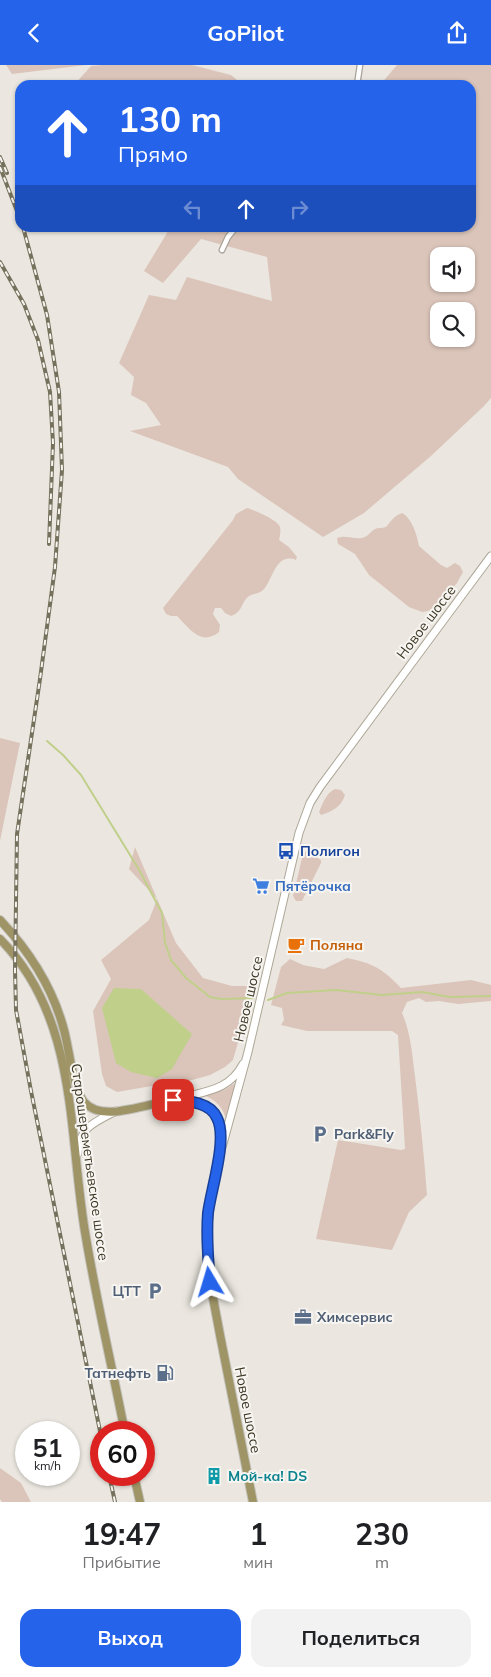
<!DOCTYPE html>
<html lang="ru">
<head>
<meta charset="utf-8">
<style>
  :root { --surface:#fff; --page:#f2f2f2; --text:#202124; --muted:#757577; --accent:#2563eb }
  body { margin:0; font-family:Mulish,sans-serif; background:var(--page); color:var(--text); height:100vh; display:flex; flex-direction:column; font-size:19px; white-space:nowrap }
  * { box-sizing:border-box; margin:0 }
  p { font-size:16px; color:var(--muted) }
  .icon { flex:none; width:28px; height:28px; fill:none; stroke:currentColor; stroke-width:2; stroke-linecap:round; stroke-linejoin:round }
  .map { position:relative; height:1437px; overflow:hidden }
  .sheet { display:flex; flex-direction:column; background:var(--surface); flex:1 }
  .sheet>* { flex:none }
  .top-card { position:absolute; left:15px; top:15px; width:461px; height:152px; border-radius:15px; box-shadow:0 1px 4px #0004; background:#2563eb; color:#fff; overflow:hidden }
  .tools { position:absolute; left:430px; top:182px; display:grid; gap:10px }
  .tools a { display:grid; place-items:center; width:45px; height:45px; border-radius:10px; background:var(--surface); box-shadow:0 1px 4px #0004; font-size:25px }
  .speed { position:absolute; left:15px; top:1356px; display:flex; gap:10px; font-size:25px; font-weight:700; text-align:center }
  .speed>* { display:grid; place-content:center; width:65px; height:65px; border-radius:50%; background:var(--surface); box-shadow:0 1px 4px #0004; line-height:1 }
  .speed small { font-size:12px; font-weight:400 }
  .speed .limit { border:8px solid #d22; background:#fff; color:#111 }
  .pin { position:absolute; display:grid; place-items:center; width:42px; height:42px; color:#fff; margin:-21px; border-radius:10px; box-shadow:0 2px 8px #0006 }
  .me { position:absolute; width:55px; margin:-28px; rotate:353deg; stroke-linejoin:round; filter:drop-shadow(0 0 4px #0008) }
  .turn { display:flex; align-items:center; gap:18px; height:105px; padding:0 20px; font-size:22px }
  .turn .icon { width:65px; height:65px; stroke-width:2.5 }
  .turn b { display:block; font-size:35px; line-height:42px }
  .lanes { display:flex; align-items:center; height:48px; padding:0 20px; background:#0003; justify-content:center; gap:25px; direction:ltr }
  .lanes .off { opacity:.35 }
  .eta { display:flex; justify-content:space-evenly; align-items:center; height:85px; text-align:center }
  .eta b { font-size:30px; font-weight:700; line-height:35px }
  .cta { display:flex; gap:10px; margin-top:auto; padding:10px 20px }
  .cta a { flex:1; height:58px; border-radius:15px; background:var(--accent); color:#fff; font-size:20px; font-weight:700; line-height:58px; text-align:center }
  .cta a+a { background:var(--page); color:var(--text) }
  header { display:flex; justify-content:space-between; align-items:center; height:65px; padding:0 20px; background:var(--accent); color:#fff; font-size:22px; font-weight:700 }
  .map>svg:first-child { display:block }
  .green { fill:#dbc5ba; fill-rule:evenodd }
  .water { fill:#c0cf8a }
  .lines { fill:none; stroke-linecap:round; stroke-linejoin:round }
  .stream { stroke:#c0cf8a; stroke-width:2 }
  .minor-casing { stroke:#a8a398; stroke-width:7 }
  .secondary-casing { stroke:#ada797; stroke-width:9 }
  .primary-casing { stroke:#c4c2bd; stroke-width:10 }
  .minor { stroke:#fff; stroke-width:4.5 }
  .secondary { stroke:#fff; stroke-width:7 }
  .primary { stroke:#9f9466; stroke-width:8 }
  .rail-casing { stroke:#76715c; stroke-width:4 }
  .rail { stroke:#f7f5f1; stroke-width:2; stroke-dasharray:5.5; stroke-linecap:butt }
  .route-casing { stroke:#184099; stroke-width:12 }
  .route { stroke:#2563eb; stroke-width:9 }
  .labels { text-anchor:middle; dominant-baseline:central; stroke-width:4; stroke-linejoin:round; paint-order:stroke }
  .street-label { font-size:14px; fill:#3b3522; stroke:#f7f5f1 }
  .transit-label { font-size:14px; font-weight:bold; fill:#164399; stroke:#f7f5f1; text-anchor:start }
  .shop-label { font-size:14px; font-weight:bold; fill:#366cbe; stroke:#f7f5f1; text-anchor:start }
  .food-label { font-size:14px; font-weight:bold; fill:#c56008; stroke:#f7f5f1; text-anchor:start }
  .service-label { font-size:14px; font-weight:bold; fill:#4e5e75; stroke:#f7f5f1; text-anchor:start }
  .culture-label { font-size:14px; font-weight:bold; fill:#0d838f; stroke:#f7f5f1; text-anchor:start }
</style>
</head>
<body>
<header><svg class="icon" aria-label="back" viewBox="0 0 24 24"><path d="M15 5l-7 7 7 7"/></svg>GoPilot<svg class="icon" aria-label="share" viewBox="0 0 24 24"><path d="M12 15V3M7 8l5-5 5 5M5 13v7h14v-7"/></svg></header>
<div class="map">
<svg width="491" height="1437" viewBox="0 0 491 1437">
  <rect width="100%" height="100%" fill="#ebe7e0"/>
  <path class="green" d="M6 0H86L12 9Z
    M102 0H192L231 10 243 20H74L91 1Z
    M397 0H491V333L484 341 431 391 364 448 323 472 238 414 228 402 130 366 161 360 146 338 131 330 134 312 119 298 149 230 176 235 187 212 272 236 267 192 201 174 163 218 144 206 170 163 471 162V20H380ZM439 191H466V219H439ZM439 246H466V274H439Z
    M247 443C254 445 278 455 280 462 281 466 280 471 279 475L289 482 297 492 296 495C276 487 273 514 264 524 260 529 254 528 249 531 241 537 243 547 231 551L225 548 221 543H215L213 549 220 560 219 567C201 582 188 562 177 551H171L166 549 163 543 233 455 236 449Z
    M402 448C412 453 417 470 419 481L441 500 447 503 455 498 460 501 463 507 457 518 434 545 422 547 409 542 369 510 355 489 338 479 337 473C347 469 356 476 365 472 369 470 371 466 375 464 379 462 383 464 387 461 392 455 394 451 402 448Z
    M0 673 20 678 0 776Z
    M335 724 341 725 345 730C341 742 333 746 321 750L319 747C323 738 326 728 335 724Z
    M135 782 176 878 203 913 232 921H251L249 939 233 995 225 1002 210 1010 163 1023 152 1021 117 1027 106 1021 102 1009 93 946 111 914 101 895 149 855 157 834 129 804Z
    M306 786 321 795V798L302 836H296L293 831 303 789Z
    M347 893C373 898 383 904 401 923L471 915 491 920V936L458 939 439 936 426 937 419 933 407 937 402 948C411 968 412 990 415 1011 420 1051 424 1090 427 1130L409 1147 392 1185 316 1174 338 1075 401 1085 405 1084 398 970 392 966H307L281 960 284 955 282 943 271 940 281 902 290 894 303 900 324 904Z
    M237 1017 226 1055C223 1043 218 1037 206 1031V1030L224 1025Z
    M0 1403 21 1418 31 1437H2L0 1434Z"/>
  <path class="water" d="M114 923 141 924 192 969 172 1004 157 1013 131 1007 116 998 102 943Z"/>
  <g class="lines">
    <path class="stream" d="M47 676 63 690 81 710 138 803 162 848 165 878 171 895 186 913 210 932 221 934 254 933
      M268 935 287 928 336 925 382 930 422 927 450 932 491 931"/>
    <g class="minor-casing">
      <path id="minor" d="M357 20 360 0
        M222 185 228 172 236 162"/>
    </g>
    <g class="secondary-casing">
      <path id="secondary" d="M178 1034C205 1026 229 1026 243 999
        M221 1086 248 987 299 768 310 738 320 722 491 491
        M78 1088C79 1062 95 1057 116 1046"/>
    </g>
    <g class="primary-casing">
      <path id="primary" d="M0 855C30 887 53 923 64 965 69 983 73 1024 84 1037 111 1068 182 1012 213 1047 228 1065 216 1104 212 1124 210 1138 208 1152 207 1166 205 1201 214 1236 220 1270 231 1326 242 1381 253 1437
        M0 874C78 953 68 1065 85 1167 96 1234 112 1301 125 1368
        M134 1410 140 1437"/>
    </g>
    <use href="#minor" class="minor"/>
    <use href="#secondary" class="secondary"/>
    <use href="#primary" class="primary"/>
    <g class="rail-casing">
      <path id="rail" d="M0 92 7 108
        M0 102 20 154
        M23 162 47 250 59 327 62 405 55 502 40 614 17 769 15 904 16 945 31 1026 101 1371
        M0 197 24 239 38 275 50 327 53 378 49 479
        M109 1410 115 1437"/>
    </g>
    <use href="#rail" class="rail"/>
  </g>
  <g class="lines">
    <g class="route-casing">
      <path id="route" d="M173 1035C188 1036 210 1037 217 1053 228 1074 211 1124 208 1148 206 1171 208 1194 210 1217"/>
    </g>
    <use href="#route" class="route"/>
  </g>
  <defs>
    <g id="bus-bare" transform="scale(1.35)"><path d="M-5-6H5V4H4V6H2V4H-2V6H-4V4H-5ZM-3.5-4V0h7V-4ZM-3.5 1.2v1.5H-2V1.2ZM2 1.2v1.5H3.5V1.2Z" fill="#1a4fb4" stroke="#f7f5f1" stroke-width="2.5" paint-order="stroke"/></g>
    <g id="supermarket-bare" transform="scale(1.35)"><path d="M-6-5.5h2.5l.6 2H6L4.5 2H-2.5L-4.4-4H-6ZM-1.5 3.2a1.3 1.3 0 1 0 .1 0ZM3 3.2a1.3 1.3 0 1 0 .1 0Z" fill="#3f7fe0" stroke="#f7f5f1" stroke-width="2.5" paint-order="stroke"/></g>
    <g id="cafe-bare" transform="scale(1.35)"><path d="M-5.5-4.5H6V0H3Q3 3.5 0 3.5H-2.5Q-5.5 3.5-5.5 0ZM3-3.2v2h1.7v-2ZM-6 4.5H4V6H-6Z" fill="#e8710a" stroke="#f7f5f1" stroke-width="2.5" paint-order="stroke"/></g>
    <g id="parking-bare" transform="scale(1.35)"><path d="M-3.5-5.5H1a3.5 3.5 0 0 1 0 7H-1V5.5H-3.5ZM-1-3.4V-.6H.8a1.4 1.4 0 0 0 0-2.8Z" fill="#5c6f8a" stroke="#f7f5f1" stroke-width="2.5" paint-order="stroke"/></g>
    <g id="office-bare" transform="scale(1.35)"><path d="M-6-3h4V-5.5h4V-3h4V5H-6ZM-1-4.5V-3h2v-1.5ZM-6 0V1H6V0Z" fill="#5c6f8a" stroke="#f7f5f1" stroke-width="2.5" paint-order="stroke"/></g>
    <g id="fuel-bare" transform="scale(1.35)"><path d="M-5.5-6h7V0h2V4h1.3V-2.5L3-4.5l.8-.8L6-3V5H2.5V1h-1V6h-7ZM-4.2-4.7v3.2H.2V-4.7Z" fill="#5c6f8a" stroke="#f7f5f1" stroke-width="2.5" paint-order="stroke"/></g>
    <g id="building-bare" transform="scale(1.35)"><path d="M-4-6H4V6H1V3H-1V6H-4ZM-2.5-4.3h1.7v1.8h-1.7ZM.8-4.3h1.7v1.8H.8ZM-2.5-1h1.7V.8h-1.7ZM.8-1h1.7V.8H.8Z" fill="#0f9aa8" stroke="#f7f5f1" stroke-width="2.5" paint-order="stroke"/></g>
  </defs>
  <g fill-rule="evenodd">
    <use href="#bus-bare" x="286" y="786"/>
    <use href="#supermarket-bare" x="261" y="821"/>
    <use href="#cafe-bare" x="296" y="880"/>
    <use href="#parking-bare" x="320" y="1069"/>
    <use href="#parking-bare" x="155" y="1226"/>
    <use href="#office-bare" x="303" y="1252"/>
    <use href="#fuel-bare" x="165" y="1308"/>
    <use href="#building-bare" x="214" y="1411"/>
  </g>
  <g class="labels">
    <g class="street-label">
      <text transform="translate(426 557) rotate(-53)">Новое шоссе</text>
      <text transform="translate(248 934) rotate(-77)">Новое шоссе</text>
      <text transform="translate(90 1097) rotate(82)">Старошереметьевское шоссе</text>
      <text transform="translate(248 1345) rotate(79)">Новое шоссе</text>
    </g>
    <g class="transit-label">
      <text x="300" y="786">Полигон</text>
    </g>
    <g class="shop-label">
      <text x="275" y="821">Пятёрочка</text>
    </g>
    <g class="food-label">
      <text x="310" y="880">Поляна</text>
    </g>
    <g class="service-label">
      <text x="334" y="1069">Park&amp;Fly</text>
      <text x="141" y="1226" text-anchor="end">ЦТТ</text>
      <text x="317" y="1252">Химсервис</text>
      <text x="151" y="1308" text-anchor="end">Татнефть</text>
    </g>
    <g class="culture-label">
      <text x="228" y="1411">Мой-ка! DS</text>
    </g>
  </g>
</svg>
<div class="tools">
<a><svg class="icon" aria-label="sound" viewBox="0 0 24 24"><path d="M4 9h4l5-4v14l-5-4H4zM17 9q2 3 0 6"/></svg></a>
<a><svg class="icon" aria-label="search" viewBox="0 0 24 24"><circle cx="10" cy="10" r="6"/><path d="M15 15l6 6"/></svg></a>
</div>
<div class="speed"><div>51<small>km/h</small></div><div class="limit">60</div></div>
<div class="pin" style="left:173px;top:1035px;background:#d93025"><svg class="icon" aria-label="arrive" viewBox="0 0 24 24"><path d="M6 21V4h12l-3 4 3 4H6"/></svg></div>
<svg class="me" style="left:210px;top:1217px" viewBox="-20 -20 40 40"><path d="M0-17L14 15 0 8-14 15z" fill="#2563eb" stroke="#fff" stroke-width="4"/></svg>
<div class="top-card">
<div class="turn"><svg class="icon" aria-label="ahead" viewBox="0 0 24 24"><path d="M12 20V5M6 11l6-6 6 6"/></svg><div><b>130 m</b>Прямо</div></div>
<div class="lanes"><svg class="icon off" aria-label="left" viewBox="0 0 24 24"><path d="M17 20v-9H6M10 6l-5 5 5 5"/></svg><svg class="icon" aria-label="ahead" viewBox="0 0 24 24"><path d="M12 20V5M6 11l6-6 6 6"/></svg><svg class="icon off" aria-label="right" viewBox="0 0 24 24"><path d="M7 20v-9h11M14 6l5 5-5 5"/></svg></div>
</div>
</div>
<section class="sheet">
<div class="eta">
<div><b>19:47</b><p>Прибытие</p></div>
<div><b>1</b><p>мин</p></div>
<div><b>230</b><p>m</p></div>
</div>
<div class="cta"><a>Выход</a><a>Поделиться</a></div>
</section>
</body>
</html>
